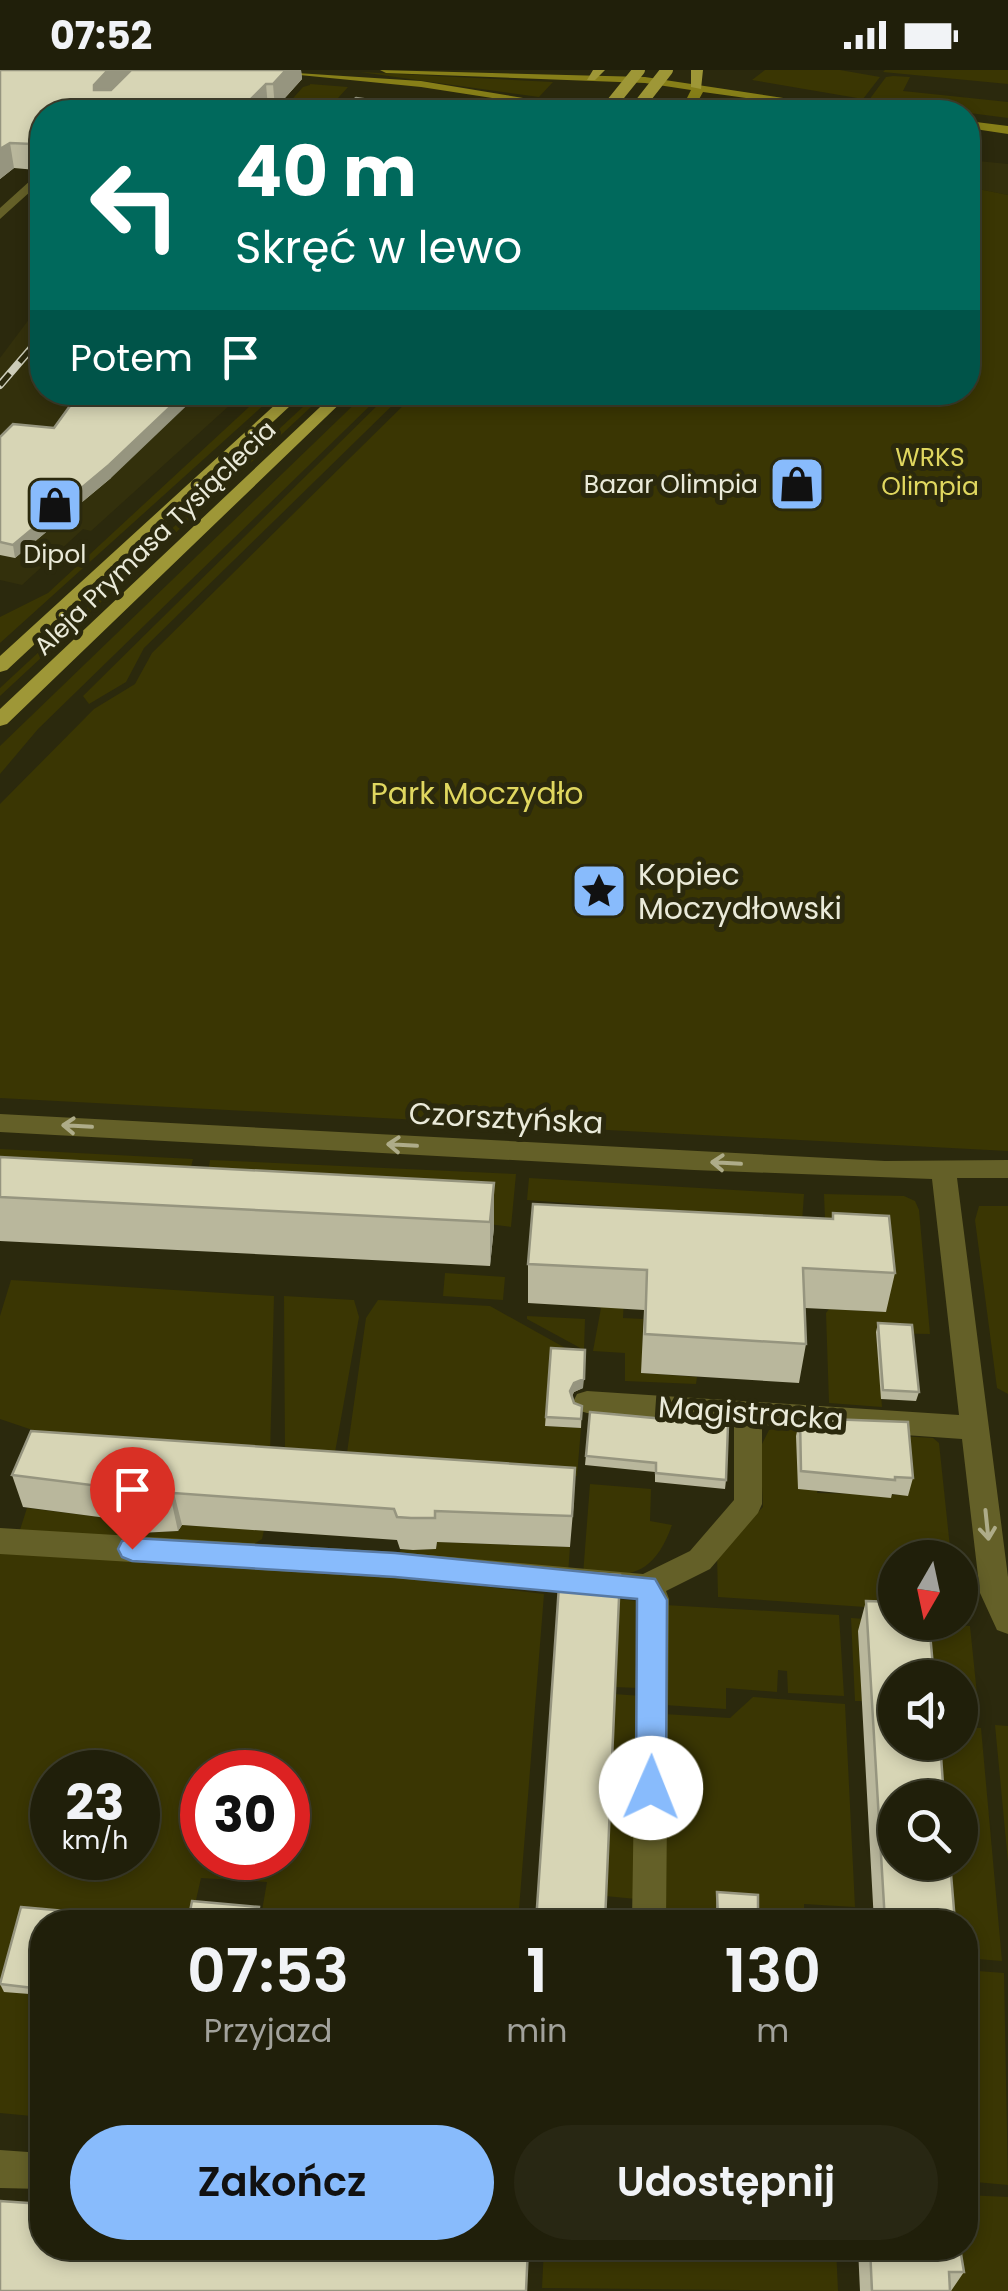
<!DOCTYPE html>
<html lang="pl">
<head>
<meta charset="utf-8">
<style>
  :root { --surface:#201f0a; --page:#282713; --text:#f1f3f6; --muted:#a2a29c; --line:#3d3d2b; --accent:#88bbfc }
  body { margin:0; font-family:Poppins,sans-serif; background:var(--page); color:var(--text); height:100vh; display:flex; flex-direction:column; font-size:38px; white-space:nowrap }
  * { box-sizing:border-box; margin:0 }
  p { font-size:32px; color:var(--muted) }
  .icon { flex:none; width:55px; height:55px; fill:none; stroke:currentColor; stroke-width:2; stroke-linecap:round; stroke-linejoin:round }
  .map { position:relative; flex:1; overflow:hidden }
  .drawer { position:absolute; left:30px; top:1840px; width:948px; height:350px; display:flex; flex-direction:column; background:var(--surface); border-radius:40px; box-shadow:0 5px 15px #0003,0 0 0 2px var(--line) }
  .drawer>* { flex:none }
  .hud { position:absolute; left:30px; top:30px; width:950px; height:305px; border-radius:40px; box-shadow:0 5px 15px #0003,0 0 0 2px var(--line); background:#00695c; color:#fff; overflow:hidden }
  .needle { width:65px; rotate:189deg }
  .fabs { position:absolute; left:878px; top:1470px; display:grid; gap:20px }
  .fabs a { display:grid; place-items:center; width:100px; height:100px; border-radius:50%; background:var(--surface); box-shadow:0 5px 15px #0003,0 0 0 2px var(--line); font-size:50px }
  .speed { position:absolute; left:30px; top:1680px; display:flex; gap:20px; font-size:50px; font-weight:700; text-align:center }
  .speed>* { display:grid; place-content:center; width:130px; height:130px; border-radius:50%; background:var(--surface); box-shadow:0 5px 15px #0003,0 0 0 2px var(--line); line-height:1 }
  .speed small { font-size:25px; font-weight:400 }
  .speed .limit { border:15px solid #d22; background:#fff; color:#111 }
  .pin { position:absolute; display:grid; place-items:center; width:85px; height:85px; color:#fff; margin:-102px -42px; border-radius:50% 50% 50% 0; rotate:-45deg; box-shadow:0 0 10px #0007 }
  .pin .icon { rotate:45deg }
  .me { position:absolute; width:110px; margin:-55px; rotate:1deg; stroke-linejoin:round; filter:drop-shadow(0 0 8px #0008) }
  .turn { display:flex; align-items:center; gap:35px; height:210px; padding:0 40px; font-size:45px }
  .turn .icon { width:130px; height:130px; stroke-width:2.5 }
  .turn b { display:block; font-size:70px; line-height:85px }
  .then { display:flex; align-items:center; height:95px; padding:0 40px; background:#0003; gap:20px; font-size:38px }
  .eta { display:flex; justify-content:space-evenly; align-items:center; height:170px; text-align:center }
  .eta b { font-size:60px; font-weight:600; line-height:70px }
  .action { display:flex; gap:20px; margin-top:auto; padding:20px 40px }
  .action a { flex:1; height:115px; border-radius:60px; background:var(--accent); color:#111; font-size:40px; font-weight:600; line-height:115px; text-align:center }
  .action a+a { background:var(--page); color:var(--text) }
  .status { display:flex; justify-content:space-between; align-items:center; height:70px; padding:0 50px; background:var(--surface); direction:ltr }
  .status svg { height:28px; fill:currentColor }
  .map>svg:first-child { display:block }
  .built { fill:#33300c }
  .green { fill:#3a3603; fill-rule:evenodd }
  .lines { fill:none; stroke-linecap:round; stroke-linejoin:round }
  .street { fill:#646028; fill-rule:evenodd }
  .secondary { fill:#877f18; fill-rule:evenodd }
  .primary { fill:#9e9737; fill-rule:evenodd }
  .rail-casing { stroke:#cdcdba; stroke-width:8 }
  .rail { stroke:#2b290d; stroke-width:5; stroke-dasharray:15; stroke-linecap:butt }
  .primary-bridge { stroke:#9e9737; stroke-width:12 }
  .wall { fill:#b9b79c }
  .shaded-wall { fill:#96957f }
  .building { fill:#d7d5b5; stroke:#96957f; stroke-width:2.5 }
  .oneway { stroke:#aeac89 }
  .route { fill:#88bbfc; stroke:#587aa4; stroke-width:2.5 }
  .labels { text-anchor:middle; dominant-baseline:central; stroke-width:10; stroke-linejoin:round; paint-order:stroke }
  .far-park-label { font-size:25px; fill:#e0d75f; stroke:#2b290d }
  .far-poi-label { font-size:25px; fill:#eaead9; stroke:#2b290d; text-anchor:end }
  .far-street-label { font-size:25px; fill:#eaead9; stroke:#2b290d }
  .park-label { font-size:30px; fill:#e0d75f; stroke:#2b290d }
  .poi-label { font-size:30px; fill:#eaead9; stroke:#2b290d; text-anchor:start }
  .street-label { font-size:30px; fill:#eaead9; stroke:#2b290d }
</style>
</head>
<body>
<div class="status"><b>07:52</b><svg viewBox="0 0 49 12"><path d="M0 12V9h3v3zM5 12V6h3v6zM10 12V3h3v9zM15 12V0h3v12zM26 1h20v11H26zM47 4h2v5h-2z"/></svg></div>
<div class="map">
<svg width="1008" height="2221" viewBox="0 0 1008 2221">
  <rect width="100%" height="100%" fill="#2b290d"/>
  <path class="built" d="M968 90 1008 94V125L968 117Z
    M42 232V322L241 325 91 461 83 459 22 515 0 510V288Z"/>
  <path class="green" d="M765 0H840L880 7 863 29 752 10Z
    M885 0H1008V14L883 2Z
    M360 2 553 12 539 27Z
    M893 6 910 7 903 21 1008 32V48L869 30 886 7Z
    M310 15V14L348 17 329 38 287 35 303 17Z
    M968 117 1008 125V1081L0 1028V734L94 639 135 614 152 583 416 323 968 322Z
    M391 322 405 323 144 578 126 612 89 634 83 626Z
    M264 323H277L0 573V547L48 523Z
    M318 323H326L0 626V618Z
    M366 323H383L38 659 0 704V676Z
    M0 1079 193 1089 180 1141 0 1131Z
    M210 1090 516 1104 511 1157 206 1118Z
    M529 1108 804 1124 800 1181 627 1171 623 1248 643 1249 642 1303 697 1307 696 1314 625 1311V1283L593 1281 601 1238 596 1237 605 1136 527 1130Z
    M824 1124 904 1126 915 1131 919 1140 930 1264 876 1263 882 1337 829 1333 826 1243 829 1239 886 1242 825 1149Z
    M979 1136H1008V1324L997 1318 975 1150Z
    M445 1203 505 1207 503 1230 443 1226Z
    M11 1210 274 1226 270 1386 68 1372 0 1349V1246Z
    M284 1226 354 1230 359 1247 334 1388 285 1386Z
    M378 1230 490 1236 585 1289 546 1356 581 1358 577 1406 346 1390 366 1248Z
    M527 1246 585 1249 584 1280 527 1249Z
    M781 1358 829 1361 817 1423 908 1425 865 1364 933 1368 939 1373 951 1487 895 1488V1539L718 1527 717 1484 763 1437 760 1378 769 1360Z
    M590 1414 651 1419 650 1451 672 1455C654 1505 631 1508 583 1505Z
    M27 1438 133 1451 129 1470 19 1463Z
    M182 1455 264 1460 262 1469 249 1477 138 1471 140 1463 178 1461Z
    M437 1472 570 1477 568 1504 401 1488 400 1480 436 1479Z
    M0 1479 394 1505 544 1524 518 1852H260L267 1812 201 1808 191 1852H113L25 1844 4 1921 42 1925V2047L0 2043ZM52 1702H138V1788H52ZM202 1702H288V1788H202Z
    M562 1524 638 1531 639 1618 614 1617Z
    M665 1535 839 1545 844 1626 788 1623 787 1601 778 1600 777 1622 726 1618V1639L664 1635Z
    M851 1548 970 1556 979 1644 960 1643V1608L932 1607 858 1562 862 1631H855Z
    M614 1624 642 1626 636 1829 605 1826Z
    M753 1627 845 1634 855 1837 804 1834V1844L855 1847V1852H664V1644L730 1648Z
    M995 1655 1008 1656V1792Z
    M960 1657 981 1658 1002 1891 965 1888V1852H941L954 1834 948 1812 936 1793 960 1792V1728L931 1727 944 1725 927 1673 960 1672Z
    M965 1900 1004 1903 1008 2115 965 2111Z
    M965 2125 1008 2127V2221H951L932 2178H965Z
    M544 2178H836L838 2221 542 2218Z"/>
  <g class="lines">
    <path class="street" d="M42 100V111L0 149V138Z
      M0 1044 885 1091 1008 1090V1108H957L1008 1507V1564L997 1560 980 1523 962 1369 762 1355V1434L758 1443 710 1499 666 1521 669 1529 666 1852H632L637 1529 395 1508 0 1484V1458L395 1482 643 1504 690 1481 734 1430V1353L587 1343 577 1340 573 1332 577 1324 587 1321 959 1345 932 1109 694 1100 0 1062Z
      M0 2080 42 2083V2119L0 2118Z"/>
    <path class="secondary" d="M249 0 421 11 608 42H582L421 17Z
      M380 0 645 7 875 42H848L703 22 692 42H680L691 20 645 13 386 3Z
      M968 51 1008 56V64L968 58Z"/>
    <path class="primary" d="M593 0H605L595 10H587Z
      M691 0H703L701 19 691 17Z
      M568 33 574 37 571 42H559Z
      M289 322H305L7 600 0 602V586Z
      M336 322H352L7 654 0 656V639Z"/>
    <g class="rail-casing">
      <path id="rail" d="M0 315 42 266"/>
    </g>
    <use href="#rail" class="rail"/>
    <path class="primary-bridge" d="M605 42 639 0
      M634 42 667 0"/>
  </g>
  <path class="wall" d="M0 0H301L302 9 275 39 42 42V97L36 100 14 98 0 109Z
    M0 367 111 408 15 488 0 485Z
    M0 1087 494 1113V1157L490 1196 0 1171Z
    M833 1143 895 1203 886 1242 805 1238 806 1274 799 1313 641 1303 644 1240 528 1233V1194L832 1149Z
    M878 1253 919 1322 916 1331 881 1329 876 1262Z
    M551 1278 583 1318 574 1322 572 1326 574 1333 582 1336 581 1358 545 1356Z
    M590 1342 726 1410 725 1419 655 1412V1402L585 1395Z
    M800 1348 913 1408 908 1426 892 1424 891 1428 798 1419 796 1366Z
    M12 1405 574 1430 570 1477 437 1472 436 1479 413 1480 400 1479 397 1470 182 1455 178 1461 140 1463 137 1452 23 1437Z
    M866 1531 955 1852H874L858 1561Z
    M717 1822 758 1825 757 1852H716Z
    M42 1852V1925L4 1922 0 1914Z
    M965 1898 978 1928 965 1953Z
    M858 2178H960L964 2202 951 2221H860Z"/>
  <path class="shaded-wall" d="M108 0H136L97 39 94 15Z
    M286 0H301L302 9 275 39 273 14Z
    M266 14 268 38 264 42H238Z
    M38 71 42 96 36 100 32 74Z
    M10 73 14 98 0 109V79Z
    M186 322H201L111 408 15 488 13 475Z
    M494 1113V1157L490 1196V1152Z
    M584 1309 583 1318 574 1322 570 1330V1321L574 1313Z
    M174 1423 182 1455 178 1461 171 1429Z"/>
  <path class="building" d="M0 0H108L94 15V20H111L131 0H286L273 14H266L238 42H42V75L38 71 32 74 10 73 0 79Z
    M356 28 452 42H337Z
    M80 322H186L109 395 13 475 0 472V367L13 354 54 358Z
    M0 1087 494 1113 490 1152 0 1127Z
    M533 1134 833 1149V1143L889 1146 895 1203 803 1198 806 1274 645 1264 647 1200 528 1194Z
    M878 1253 912 1255 919 1322 883 1320Z
    M551 1278 585 1280 584 1309 574 1313 570 1321 574 1333 582 1336 581 1349 546 1347Z
    M590 1342 728 1355 726 1410 656 1403V1393L586 1386Z
    M800 1348 908 1352 913 1408 895 1407V1410L801 1401Z
    M31 1361 575 1398 572 1446 435 1441V1448H411L397 1447 394 1439 174 1423 171 1429 131 1431V1420L12 1405Z
    M560 1501 620 1505 605 1852H536Z
    M866 1531 895 1532V1552H929L934 1608H895V1672H940L944 1728H895V1792H950L955 1852H885Z
    M717 1822 758 1825V1851L718 1848Z
    M192 1831 259 1837 257 1852H188Z
    M21 1837 188 1852H42V1919L0 1914Z
    M965 1898H970L978 1928 965 1927Z
    M0 2131 42 2134V2178H528L526 2221H0Z
    M870 2178H960L964 2202H949L950 2221H872Z"/>
  <defs><path id="oneway-shaft" d="M-6 0H5M1.5-3L5.5 0L1.5 3" fill="none" stroke-width="1.6" stroke-linecap="round" stroke-linejoin="round" transform="scale(2.5)"/></defs>
  <g class="oneway">
    <use href="#oneway-shaft" transform="translate(77 1056) rotate(-177)"/>
    <use href="#oneway-shaft" transform="translate(402 1075) rotate(-177)"/>
    <use href="#oneway-shaft" transform="translate(726 1093) rotate(-177)"/>
    <use href="#oneway-shaft" transform="translate(987 1455) rotate(84)"/>
  </g>
  <path class="route" d="M132 1468 395 1483 655 1509 667 1530 666 1718 661 1728 651 1732 640 1728 636 1718 637 1529 395 1507 132 1491 122 1487 118 1479 122 1471Z"/>
  <defs>
    <g id="shop-square" transform="scale(2.875)"><rect x="-9" y="-9" width="18" height="18" rx="4" fill="#88bbfc" stroke="#2b290d"/><path d="M-5-2.5h2.3a2.7 3.5 0 0 1 5.4 0H5L5.5 6h-11ZM-1.5-2.5h3a1.5 2.3 0 0 0-3 0Z" fill="#111"/></g>
    <g id="sight-square" transform="scale(2.875)"><rect x="-9" y="-9" width="18" height="18" rx="4" fill="#88bbfc" stroke="#2b290d"/><path d="M0-6L1.8-2.2L6-1.7L2.9 1.2L3.7 5.4L0 3.3L-3.7 5.4L-2.9 1.2L-6-1.7L-1.8-2.2Z" fill="#111"/></g>
  </defs>
  <g fill-rule="evenodd">
    <use href="#shop-square" x="797" y="414"/>
    <use href="#shop-square" x="55" y="435"/>
    <use href="#sight-square" x="599" y="821"/>
  </g>
  <g class="labels">
    <g class="far-park-label">
      <text x="930" y="387">WRKS<tspan x="930" dy="29">Olimpia</tspan></text>
    </g>
    <g class="far-poi-label">
      <text x="758" y="414">Bazar Olimpia</text>
      <text x="55" y="484" text-anchor="middle">Dipol</text>
    </g>
    <g class="far-street-label">
      <text transform="translate(155 468) rotate(-44)">Aleja Prymasa Tysiąclecia</text>
    </g>
    <g class="park-label">
      <text x="477" y="723">Park Moczydło</text>
    </g>
    <g class="poi-label">
      <text x="638" y="804">Kopiec<tspan x="638" dy="34">Moczydłowski</tspan></text>
    </g>
    <g class="street-label">
      <text transform="translate(506 1048) rotate(3)">Czorsztyńska</text>
      <text transform="translate(751 1343) rotate(4)">Magistracka</text>
    </g>
  </g>
</svg>
<div class="fabs">
<a><svg class="needle" viewBox="-14 -14 28 28"><path d="M0-13l5 13h-10z" fill="#e53935"/><path d="M0 13l5-13h-10z" fill="#a2a29c"/></svg></a>
<a><svg class="icon" aria-label="sound" viewBox="0 0 24 24"><path d="M4 9h4l5-4v14l-5-4H4zM17 9q2 3 0 6"/></svg></a>
<a><svg class="icon" aria-label="search" viewBox="0 0 24 24"><circle cx="10" cy="10" r="6"/><path d="M15 15l6 6"/></svg></a>
</div>
<div class="speed"><div>23<small>km/h</small></div><div class="limit">30</div></div>
<div class="pin" style="left:132px;top:1479px;background:#d93025"><svg class="icon" aria-label="arrive" viewBox="0 0 24 24"><path d="M6 21V4h12l-3 4 3 4H6"/></svg></div>
<svg class="me" style="left:651px;top:1718px" viewBox="-20 -20 40 40"><circle r="19" fill="#fff"/><path d="M0-13L10 11 0 6-10 11z" fill="#88bbfc"/></svg>
<div class="hud">
<div class="turn"><svg class="icon" aria-label="left" viewBox="0 0 24 24"><path d="M17 20v-9H6M10 6l-5 5 5 5"/></svg><div><b>40 m</b>Skręć w lewo</div></div>
<div class="then">Potem<svg class="icon" aria-label="arrive" viewBox="0 0 24 24"><path d="M6 21V4h12l-3 4 3 4H6"/></svg></div>
</div>
<section class="drawer">
<div class="eta">
<div><b>07:53</b><p>Przyjazd</p></div>
<div><b>1</b><p>min</p></div>
<div><b>130</b><p>m</p></div>
</div>
<div class="action"><a>Zakończ</a><a>Udostępnij</a></div>
</section>
</div>
</body>
</html>
